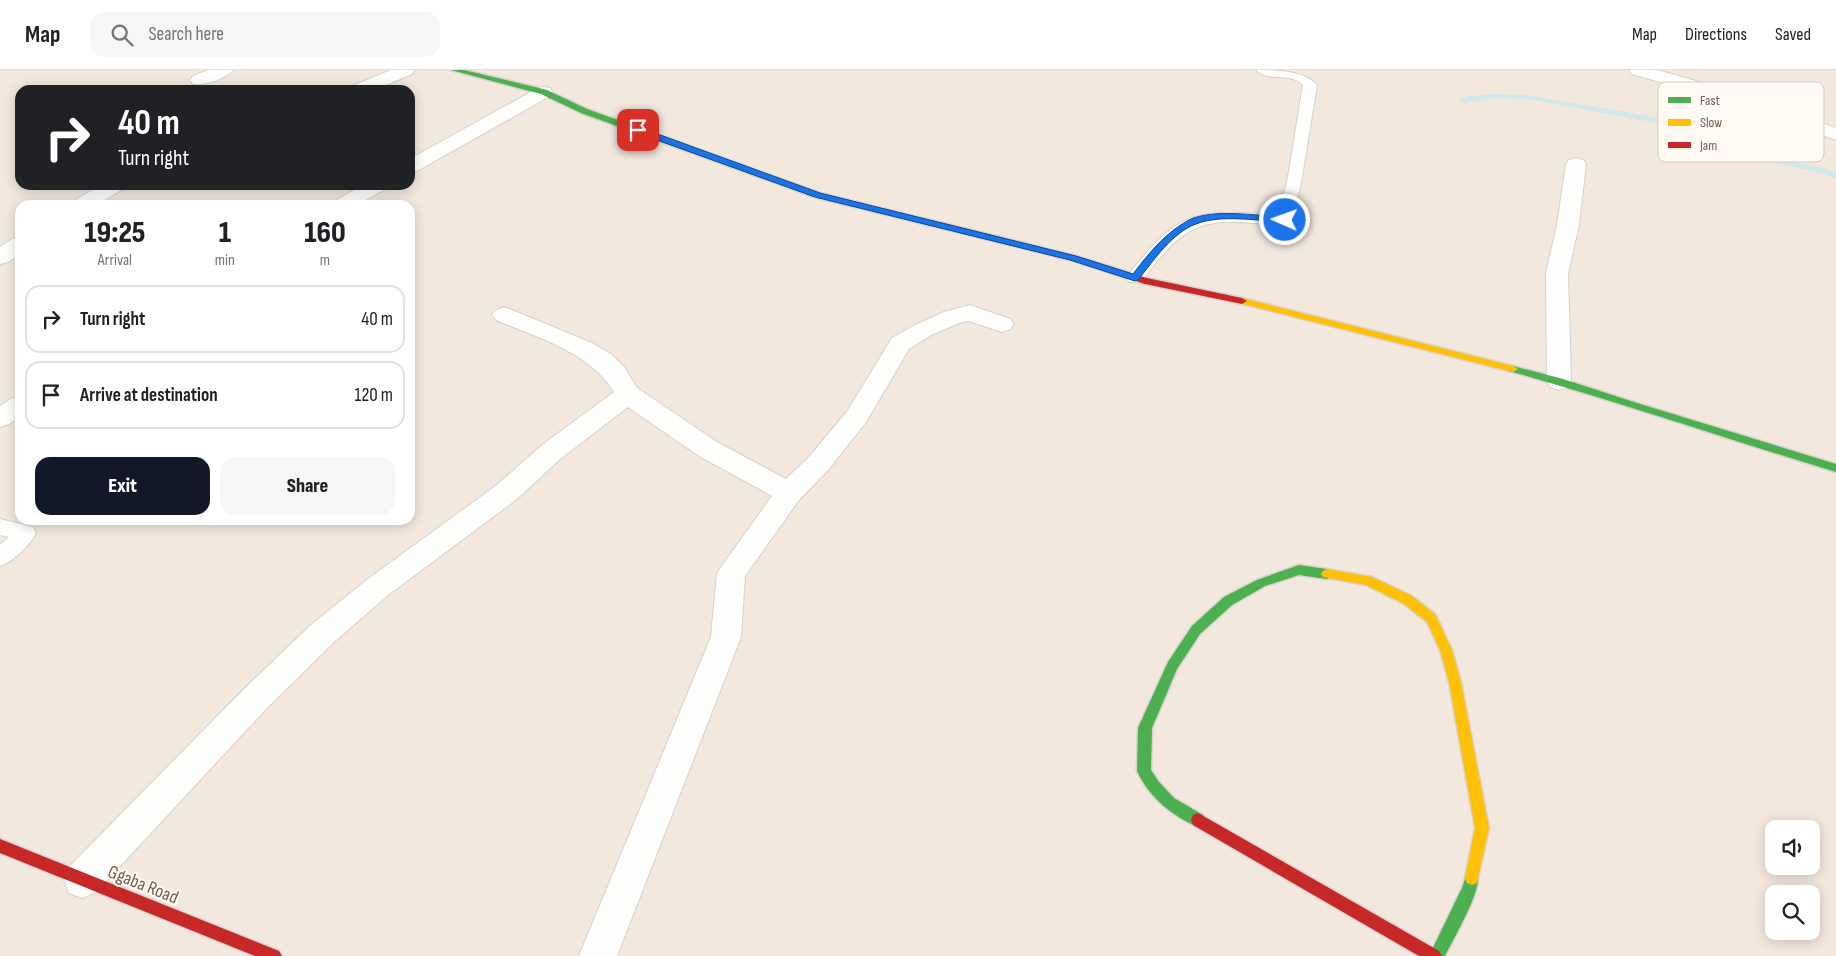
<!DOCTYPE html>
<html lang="en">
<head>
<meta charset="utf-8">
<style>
  :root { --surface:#fff; --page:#f6f6f6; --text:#202124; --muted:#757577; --line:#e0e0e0; --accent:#111827 }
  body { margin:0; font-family:"Sofia Sans Condensed",sans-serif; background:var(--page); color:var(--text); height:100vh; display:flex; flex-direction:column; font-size:19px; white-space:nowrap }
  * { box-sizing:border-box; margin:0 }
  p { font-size:16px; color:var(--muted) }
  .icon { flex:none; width:28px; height:28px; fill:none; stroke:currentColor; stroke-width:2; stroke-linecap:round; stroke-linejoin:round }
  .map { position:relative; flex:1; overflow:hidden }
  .side { position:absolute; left:15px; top:130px; width:400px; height:325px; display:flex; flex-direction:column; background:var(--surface); border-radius:15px; box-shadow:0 2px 12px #0003 }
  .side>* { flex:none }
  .top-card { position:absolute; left:15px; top:15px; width:400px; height:105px; border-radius:15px; box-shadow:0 2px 12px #0003; background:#202124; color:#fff; overflow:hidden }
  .buttons { position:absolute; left:1765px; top:750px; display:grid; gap:10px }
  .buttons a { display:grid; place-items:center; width:55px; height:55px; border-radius:10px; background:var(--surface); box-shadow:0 2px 12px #0003; font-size:25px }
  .pin { position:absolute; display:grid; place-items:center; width:42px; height:42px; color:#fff; margin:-21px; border-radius:10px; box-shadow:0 2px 8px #0006 }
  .me { position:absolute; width:55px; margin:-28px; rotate:272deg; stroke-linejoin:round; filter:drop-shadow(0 0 4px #0008) }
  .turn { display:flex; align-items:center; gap:18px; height:105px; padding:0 20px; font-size:22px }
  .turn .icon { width:65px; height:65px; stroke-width:2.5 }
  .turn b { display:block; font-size:35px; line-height:42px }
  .eta { display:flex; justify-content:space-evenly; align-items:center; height:85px; text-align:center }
  .eta b { font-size:30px; font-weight:800; line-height:35px }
  .primary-button { display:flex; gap:10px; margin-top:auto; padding:10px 20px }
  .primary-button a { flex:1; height:58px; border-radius:15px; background:var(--accent); color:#fff; font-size:20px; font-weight:800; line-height:58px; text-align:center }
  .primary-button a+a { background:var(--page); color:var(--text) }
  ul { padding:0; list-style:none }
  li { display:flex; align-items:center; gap:15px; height:68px; margin:0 10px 8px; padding:0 10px; border:2px solid var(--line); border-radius:15px }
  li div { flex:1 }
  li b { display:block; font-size:19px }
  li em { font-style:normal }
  header { display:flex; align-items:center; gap:30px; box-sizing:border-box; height:70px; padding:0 25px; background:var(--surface); border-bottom:1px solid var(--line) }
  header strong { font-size:24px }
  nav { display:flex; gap:28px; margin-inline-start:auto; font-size:18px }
  .search { width:350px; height:45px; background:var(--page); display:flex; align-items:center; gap:12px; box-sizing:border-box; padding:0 18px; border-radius:15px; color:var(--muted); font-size:19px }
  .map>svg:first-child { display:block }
  .residential { fill:#f2e8de; fill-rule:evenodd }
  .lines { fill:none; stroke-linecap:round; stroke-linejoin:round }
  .stream { fill:#d0e8ea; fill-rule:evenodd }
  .lane-casing { stroke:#d7d1cb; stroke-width:2 }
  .street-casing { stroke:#d7d1cb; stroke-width:2 }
  .fast-casing { stroke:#d9d2cb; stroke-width:3 }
  .slow-casing { stroke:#d9d2cb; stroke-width:3 }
  .jam-casing { stroke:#d9d2cb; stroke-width:3 }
  .lane { fill:#fefefd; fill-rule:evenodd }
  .street { fill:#fefefd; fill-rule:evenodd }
  .fast { fill:#4caf50; fill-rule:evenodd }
  .slow { fill:#ffc107; fill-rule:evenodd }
  .jam { fill:#c62828; fill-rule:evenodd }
  .route { fill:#1a73e8; stroke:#114b97 }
  .labels { text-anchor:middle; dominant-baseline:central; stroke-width:4; stroke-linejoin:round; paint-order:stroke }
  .near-street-label { font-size:19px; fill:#7a5c4d; stroke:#fffaf3 }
  .key { fill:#fffaf3; stroke:#d7cbc1; stroke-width:1 }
  .key-label { font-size:14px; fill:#7a5c4d }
</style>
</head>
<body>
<header>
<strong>Map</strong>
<div class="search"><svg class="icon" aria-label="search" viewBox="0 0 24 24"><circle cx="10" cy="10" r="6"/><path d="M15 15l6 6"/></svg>Search here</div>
<nav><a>Map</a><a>Directions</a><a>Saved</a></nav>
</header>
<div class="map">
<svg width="1836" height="886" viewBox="0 0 1836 886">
  <rect width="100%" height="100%" fill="#f9f5f0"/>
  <path class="residential" d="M0 0H1836V886H0ZM20 20H410V115H20ZM20 135H410V450H20ZM1774 759H1811V796H1774ZM1774 824H1811V861H1774Z"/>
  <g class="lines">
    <path class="stream" d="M1492 24 1527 25 1671 50 1681 56 1743 69 1754 83 1827 99 1836 103V109L1821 103 1748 87 1737 73 1675 60 1668 55 1527 29 1492 28 1463 33 1459 30 1463 27Z"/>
    <g class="lane-casing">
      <path id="lane" d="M1256 0C1277 0 1303 0 1317 15L1302 107 1293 150 1290 153 1285 155C1205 150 1192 143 1141 212H1129L1127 208 1129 204C1181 137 1199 140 1279 145L1288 107 1303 15C1292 2 1267 12 1256 0Z
        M0 449 33 457 36 463C30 475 13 492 0 496V475L9 467 0 465Z"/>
    </g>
    <g class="street-casing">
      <path id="street" d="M208 0H233C226 9 203 16 193 14L190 10 193 6Z
        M391 0H415L412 4 374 20H349L352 16Z
        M1629 0H1657L1738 23 1836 58V70L1726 31 1632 4Z
        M544 17 550 18 553 22 550 26 417 101 410 103V89L538 18Z
        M1576 88 1583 90 1586 94 1579 155 1568 203 1571 311 1568 317 1559 320 1550 317 1547 311 1546 203 1557 155 1566 94 1569 90Z
        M101 115H126L123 119 96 135H71L74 131Z
        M363 115H388L385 119 357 135H332L335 131Z
        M20 167V184L8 192 0 194V177L12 169Z
        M970 235 1010 249 1014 254 1010 259 1002 262 969 251 959 253 931 265 909 279 866 352 828 400 799 430 745 506 741 567 617 886H579L711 567 717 503 772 426 699 386 628 337 560 389 517 429 388 525 334 572 267 638 95 823 82 828 69 823 64 810 69 797 245 618 312 554 368 509 497 415 542 375 614 322C589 281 537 268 496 250L492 245 496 240 504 237 512 240 592 273 612 285 624 297 637 318 717 372 786 409 810 386 848 340 892 268 915 255 944 242Z
        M20 326V347L9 354 0 357V336L11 329Z"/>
    </g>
    <g class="fast-casing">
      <path id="fast" d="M451 0H464L547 20 587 39 820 123 934 151 935 153 931 156 814 127 581 43 541 24Z
        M1513 296 1563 309 1637 333 1836 394V402C1727 369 1619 332 1509 301L1508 299Z
        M1299 495 1327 499 1331 501 1333 504 1331 507 1327 509 1299 505 1265 516 1232 535 1200 564 1177 599 1152 658 1151 700 1159 712 1174 728 1203 745 1205 750 1203 755 1198 757C1172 746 1149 727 1137 701L1138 658 1168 592 1192 556 1224 527 1257 510Z
        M1472 801 1477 803C1484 818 1453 869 1445 886H1429L1462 818 1467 803Z"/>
    </g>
    <g class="slow-casing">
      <path id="slow" d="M1242 228 1513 296 1518 299 1513 302 1239 233 1237 231Z
        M1327 499 1372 507 1412 526 1435 544 1437 548 1452 580 1461 612 1489 758 1477 813 1472 815 1467 813 1465 808 1475 758 1449 612 1440 580 1427 552 1404 534 1366 515 1323 507 1321 504 1323 501Z"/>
    </g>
    <g class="jam-casing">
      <path id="jam" d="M931 150 1076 186 1147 208 1242 228 1247 231 1242 234 1145 214 1070 190 928 155 927 153Z
        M1198 743 1439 881 1442 886H1419L1193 755 1191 750 1193 745Z
        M0 769 279 881 282 886H255L0 783Z"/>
    </g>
    <use href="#lane" class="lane"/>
    <use href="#street" class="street"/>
    <use href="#fast" class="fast"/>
    <use href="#slow" class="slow"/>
    <use href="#jam" class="jam"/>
  </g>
  <path class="route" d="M635 58H641L820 123 1076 186 1133 204C1148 184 1166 162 1189 150 1214 138 1258 146 1285 147L1290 150 1285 152C1259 151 1221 144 1196 154 1173 162 1153 191 1138 210L1135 211 1070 190 815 127 635 62Z"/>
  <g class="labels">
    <g class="near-street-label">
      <text transform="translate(143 815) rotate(22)">Ggaba Road</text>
    </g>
  </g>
  <rect x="1658" y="12" width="166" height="80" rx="8" class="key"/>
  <rect x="1668" y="27" width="23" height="6" fill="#4caf50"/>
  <rect x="1668" y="49" width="23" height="7" fill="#ffc107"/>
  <rect x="1668" y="72" width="23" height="6" fill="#c62828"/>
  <g class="key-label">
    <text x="1700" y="35">Fast</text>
    <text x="1700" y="57">Slow</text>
    <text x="1700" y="80">Jam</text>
  </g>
</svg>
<div class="buttons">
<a><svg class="icon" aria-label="sound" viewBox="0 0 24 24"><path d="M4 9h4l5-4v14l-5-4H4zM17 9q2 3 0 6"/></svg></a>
<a><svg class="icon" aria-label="search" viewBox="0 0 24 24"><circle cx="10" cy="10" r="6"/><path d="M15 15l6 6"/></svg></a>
</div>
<div class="pin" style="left:638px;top:60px;background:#d93025"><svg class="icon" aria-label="arrive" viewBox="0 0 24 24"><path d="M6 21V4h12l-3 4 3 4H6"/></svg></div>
<svg class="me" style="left:1285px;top:150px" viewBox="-20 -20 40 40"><circle r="17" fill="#1a73e8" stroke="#fff" stroke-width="3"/><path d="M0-11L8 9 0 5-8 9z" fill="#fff"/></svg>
<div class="top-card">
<div class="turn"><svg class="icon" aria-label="right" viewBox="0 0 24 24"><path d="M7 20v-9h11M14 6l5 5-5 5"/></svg><div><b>40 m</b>Turn right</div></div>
</div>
<section class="side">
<div class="eta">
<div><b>19:25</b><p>Arrival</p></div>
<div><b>1</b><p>min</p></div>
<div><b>160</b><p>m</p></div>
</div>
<ul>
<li><svg class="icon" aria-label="right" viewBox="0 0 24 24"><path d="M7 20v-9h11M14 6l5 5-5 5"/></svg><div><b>Turn right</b></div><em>40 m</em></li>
<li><svg class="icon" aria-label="arrive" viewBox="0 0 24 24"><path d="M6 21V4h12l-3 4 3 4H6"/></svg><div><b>Arrive at destination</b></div><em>120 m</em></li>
</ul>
<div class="primary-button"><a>Exit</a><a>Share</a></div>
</section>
</div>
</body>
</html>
